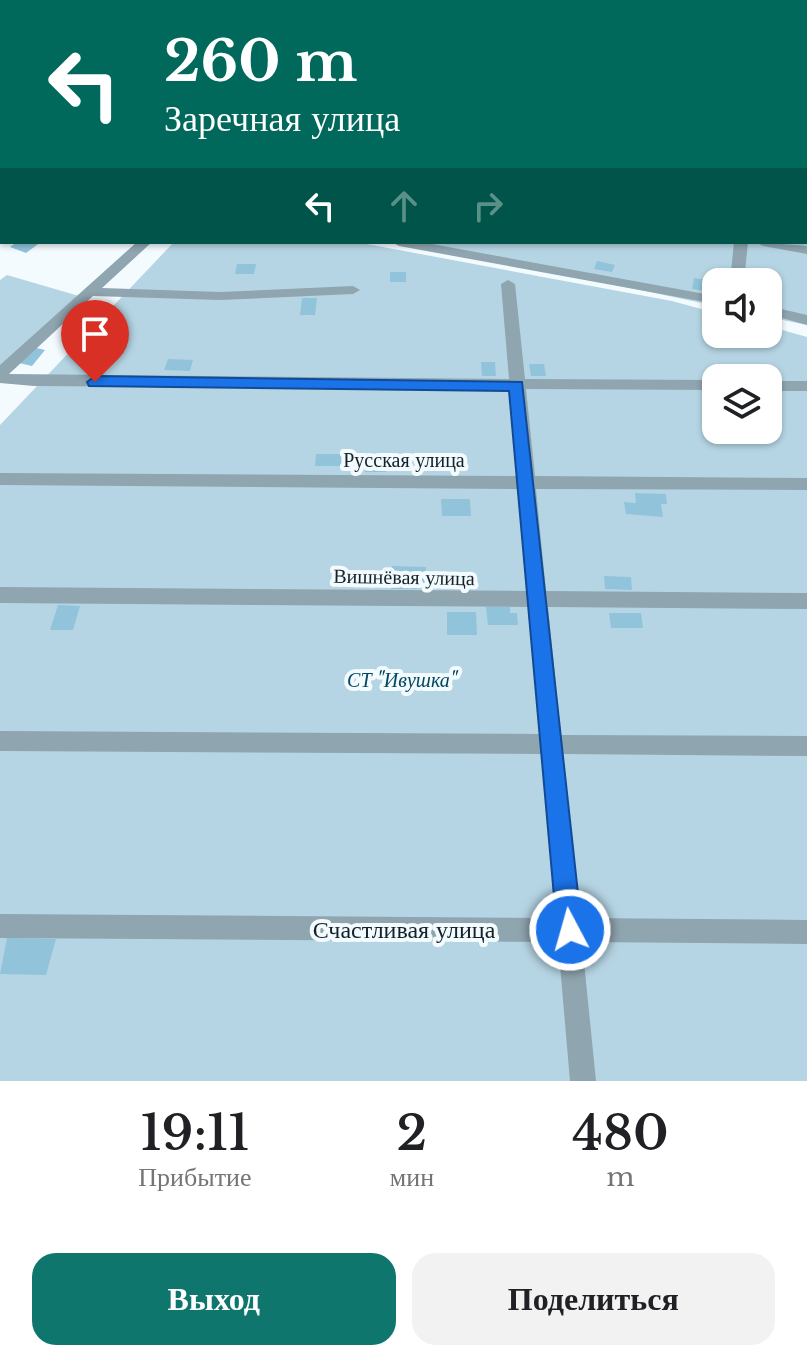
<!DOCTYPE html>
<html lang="ru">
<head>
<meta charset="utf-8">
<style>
  :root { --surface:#fff; --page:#f2f2f2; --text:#202124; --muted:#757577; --accent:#0f766e }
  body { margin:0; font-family:"Libre Baskerville",serif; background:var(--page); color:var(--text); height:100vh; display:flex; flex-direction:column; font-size:30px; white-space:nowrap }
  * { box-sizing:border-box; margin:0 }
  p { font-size:26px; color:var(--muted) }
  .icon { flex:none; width:44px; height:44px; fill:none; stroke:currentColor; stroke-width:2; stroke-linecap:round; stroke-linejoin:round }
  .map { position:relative; height:1081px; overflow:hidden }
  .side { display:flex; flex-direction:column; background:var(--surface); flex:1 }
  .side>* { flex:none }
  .top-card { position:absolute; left:0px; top:0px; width:808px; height:244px; box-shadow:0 2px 6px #0004; background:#00695c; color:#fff; overflow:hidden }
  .controls { position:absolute; left:702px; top:268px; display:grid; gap:16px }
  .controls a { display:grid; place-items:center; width:80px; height:80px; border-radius:16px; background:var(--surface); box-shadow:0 2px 6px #0004; font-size:40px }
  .pin { position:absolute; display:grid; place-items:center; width:68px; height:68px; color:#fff; margin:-82px -34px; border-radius:50% 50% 50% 0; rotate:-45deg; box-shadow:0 0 8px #0007 }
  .pin .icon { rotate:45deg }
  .me { position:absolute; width:88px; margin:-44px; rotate:354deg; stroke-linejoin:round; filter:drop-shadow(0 0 6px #0008) }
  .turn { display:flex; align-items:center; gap:28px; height:168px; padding:0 32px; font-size:36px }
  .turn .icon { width:104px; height:104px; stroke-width:2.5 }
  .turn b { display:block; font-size:56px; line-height:68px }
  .lanes { display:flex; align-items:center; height:76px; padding:0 32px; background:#0003; justify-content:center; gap:40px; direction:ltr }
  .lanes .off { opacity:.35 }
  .eta { display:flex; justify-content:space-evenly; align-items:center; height:136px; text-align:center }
  .eta b { font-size:48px; font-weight:600; line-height:56px }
  .cta { display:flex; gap:16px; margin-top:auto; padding:16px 32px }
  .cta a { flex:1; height:92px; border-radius:24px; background:var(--accent); color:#fff; font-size:32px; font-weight:600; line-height:92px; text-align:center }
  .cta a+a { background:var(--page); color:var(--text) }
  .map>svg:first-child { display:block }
  .green { fill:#b6d5e4; fill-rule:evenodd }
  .building { fill:#91c3da }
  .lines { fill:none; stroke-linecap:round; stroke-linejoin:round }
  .minor { fill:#8fa5af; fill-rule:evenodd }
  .route { fill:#1a73e8; stroke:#114b97; stroke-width:2 }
  .labels { text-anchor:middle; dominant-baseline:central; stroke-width:8; stroke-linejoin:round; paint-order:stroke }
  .street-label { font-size:20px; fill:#132228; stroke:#f3fbfe }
  .park-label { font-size:20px; font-style:italic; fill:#00475f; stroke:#f3fbfe }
  .near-street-label { font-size:24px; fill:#132228; stroke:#f3fbfe }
</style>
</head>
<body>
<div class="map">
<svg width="807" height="1081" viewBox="0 0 807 1081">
  <rect width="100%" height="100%" fill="#f3fbfe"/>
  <path class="green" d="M592 0H807V325L768 317V282H716V306L412 242H806V2Z
    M174 242H356L672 301 716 313V334H768V326L807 337V1081H0V425ZM716 378H768V430H716Z
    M7 275 79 296 0 369V280Z"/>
  <path class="building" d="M17 242H41L26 253 10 247Z
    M597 261 615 265 612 272 594 269Z
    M237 264H256L254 274H235Z
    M390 272H406V282H390Z
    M694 278 707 280 705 291 692 289Z
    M302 298H317L315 315H300Z
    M32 347 45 350 32 366 19 363Z
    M168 359 193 360 190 371 164 370Z
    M481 362H495L496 376H482Z
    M529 364H544L546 376H531Z
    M316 454H342L341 466H315Z
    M366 454H387L386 472H365Z
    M635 493 666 494 667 504H661L663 517 626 514 624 502 636 503Z
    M441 499H470L471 516H442Z
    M392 566 426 567V589H391Z
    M604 576 631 577 632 590 605 589Z
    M58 605 80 606 73 630H50Z
    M486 607H510V613H517L518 625H488Z
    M447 612H476L477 635H447Z
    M609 613H641L643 628H611Z
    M7 938 56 939 46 975 0 974Z"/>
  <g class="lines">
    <path class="minor" d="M11 0H25L27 2H13Z
      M806 16H807V22H806Z
      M0 26H2V32H0Z
      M806 51H807V57H806Z
      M806 94H807V100H806Z
      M0 130H2V136H0Z
      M806 138H807V144H806Z
      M806 187 807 188V196L806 195Z
      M137 242H152L102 288 220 292 353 286 360 290 353 294 220 300 93 296 9 374 509 379 501 284 508 280 515 284 525 379 716 380V390L526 389 535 476 807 478V490L536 489 546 591 807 593V609L548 607 561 735 807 736V756L563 754 580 918 807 920V944L582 942 596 1081H570L558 942 0 938V914L556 918 542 754 0 751V731L540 734 529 607 0 603V587L527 591 519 489 0 485V473L518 476 510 389 34 386 0 383V365Z
      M392 242H421L716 296V304L399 246Z
      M734 242H748L744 282H730Z
      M756 242 807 246V254L763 246Z
      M768 306 807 315V325L768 314Z
      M768 381H807V391H768Z"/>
  </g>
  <path class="route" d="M95 376 522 382 582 930 578 939 570 942 561 939 557 930 509 391 89 386 87 382Z"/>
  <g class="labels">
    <g class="street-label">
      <text x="404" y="460">Русская улица</text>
      <text transform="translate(404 577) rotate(1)">Вишнёвая улица</text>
    </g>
    <g class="park-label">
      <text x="402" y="680">СТ "Ивушка"</text>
    </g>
    <g class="near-street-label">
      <text x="404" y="929">Счастливая улица</text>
    </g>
  </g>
</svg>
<div class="controls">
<a><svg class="icon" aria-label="sound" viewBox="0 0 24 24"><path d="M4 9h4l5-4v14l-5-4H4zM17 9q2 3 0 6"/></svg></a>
<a><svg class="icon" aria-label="layers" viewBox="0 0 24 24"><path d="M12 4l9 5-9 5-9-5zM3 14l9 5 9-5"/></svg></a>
</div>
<div class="pin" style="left:95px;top:382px;background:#d93025"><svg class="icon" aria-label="arrive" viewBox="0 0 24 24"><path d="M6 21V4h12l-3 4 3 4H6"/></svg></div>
<svg class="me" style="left:570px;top:930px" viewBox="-20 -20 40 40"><circle r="17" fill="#1a73e8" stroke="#fff" stroke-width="3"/><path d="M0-11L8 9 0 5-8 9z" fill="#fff"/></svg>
<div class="top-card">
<div class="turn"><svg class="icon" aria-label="left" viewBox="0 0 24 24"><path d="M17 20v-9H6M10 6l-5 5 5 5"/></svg><div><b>260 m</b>Заречная улица</div></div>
<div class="lanes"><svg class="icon" aria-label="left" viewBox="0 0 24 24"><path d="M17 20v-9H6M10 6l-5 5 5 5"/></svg><svg class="icon off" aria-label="ahead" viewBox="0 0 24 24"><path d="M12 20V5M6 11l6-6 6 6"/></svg><svg class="icon off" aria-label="right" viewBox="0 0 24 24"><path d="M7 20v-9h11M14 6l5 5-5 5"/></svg></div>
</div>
</div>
<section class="side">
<div class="eta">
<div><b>19:11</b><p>Прибытие</p></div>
<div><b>2</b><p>мин</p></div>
<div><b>480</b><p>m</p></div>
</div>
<div class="cta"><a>Выход</a><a>Поделиться</a></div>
</section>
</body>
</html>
